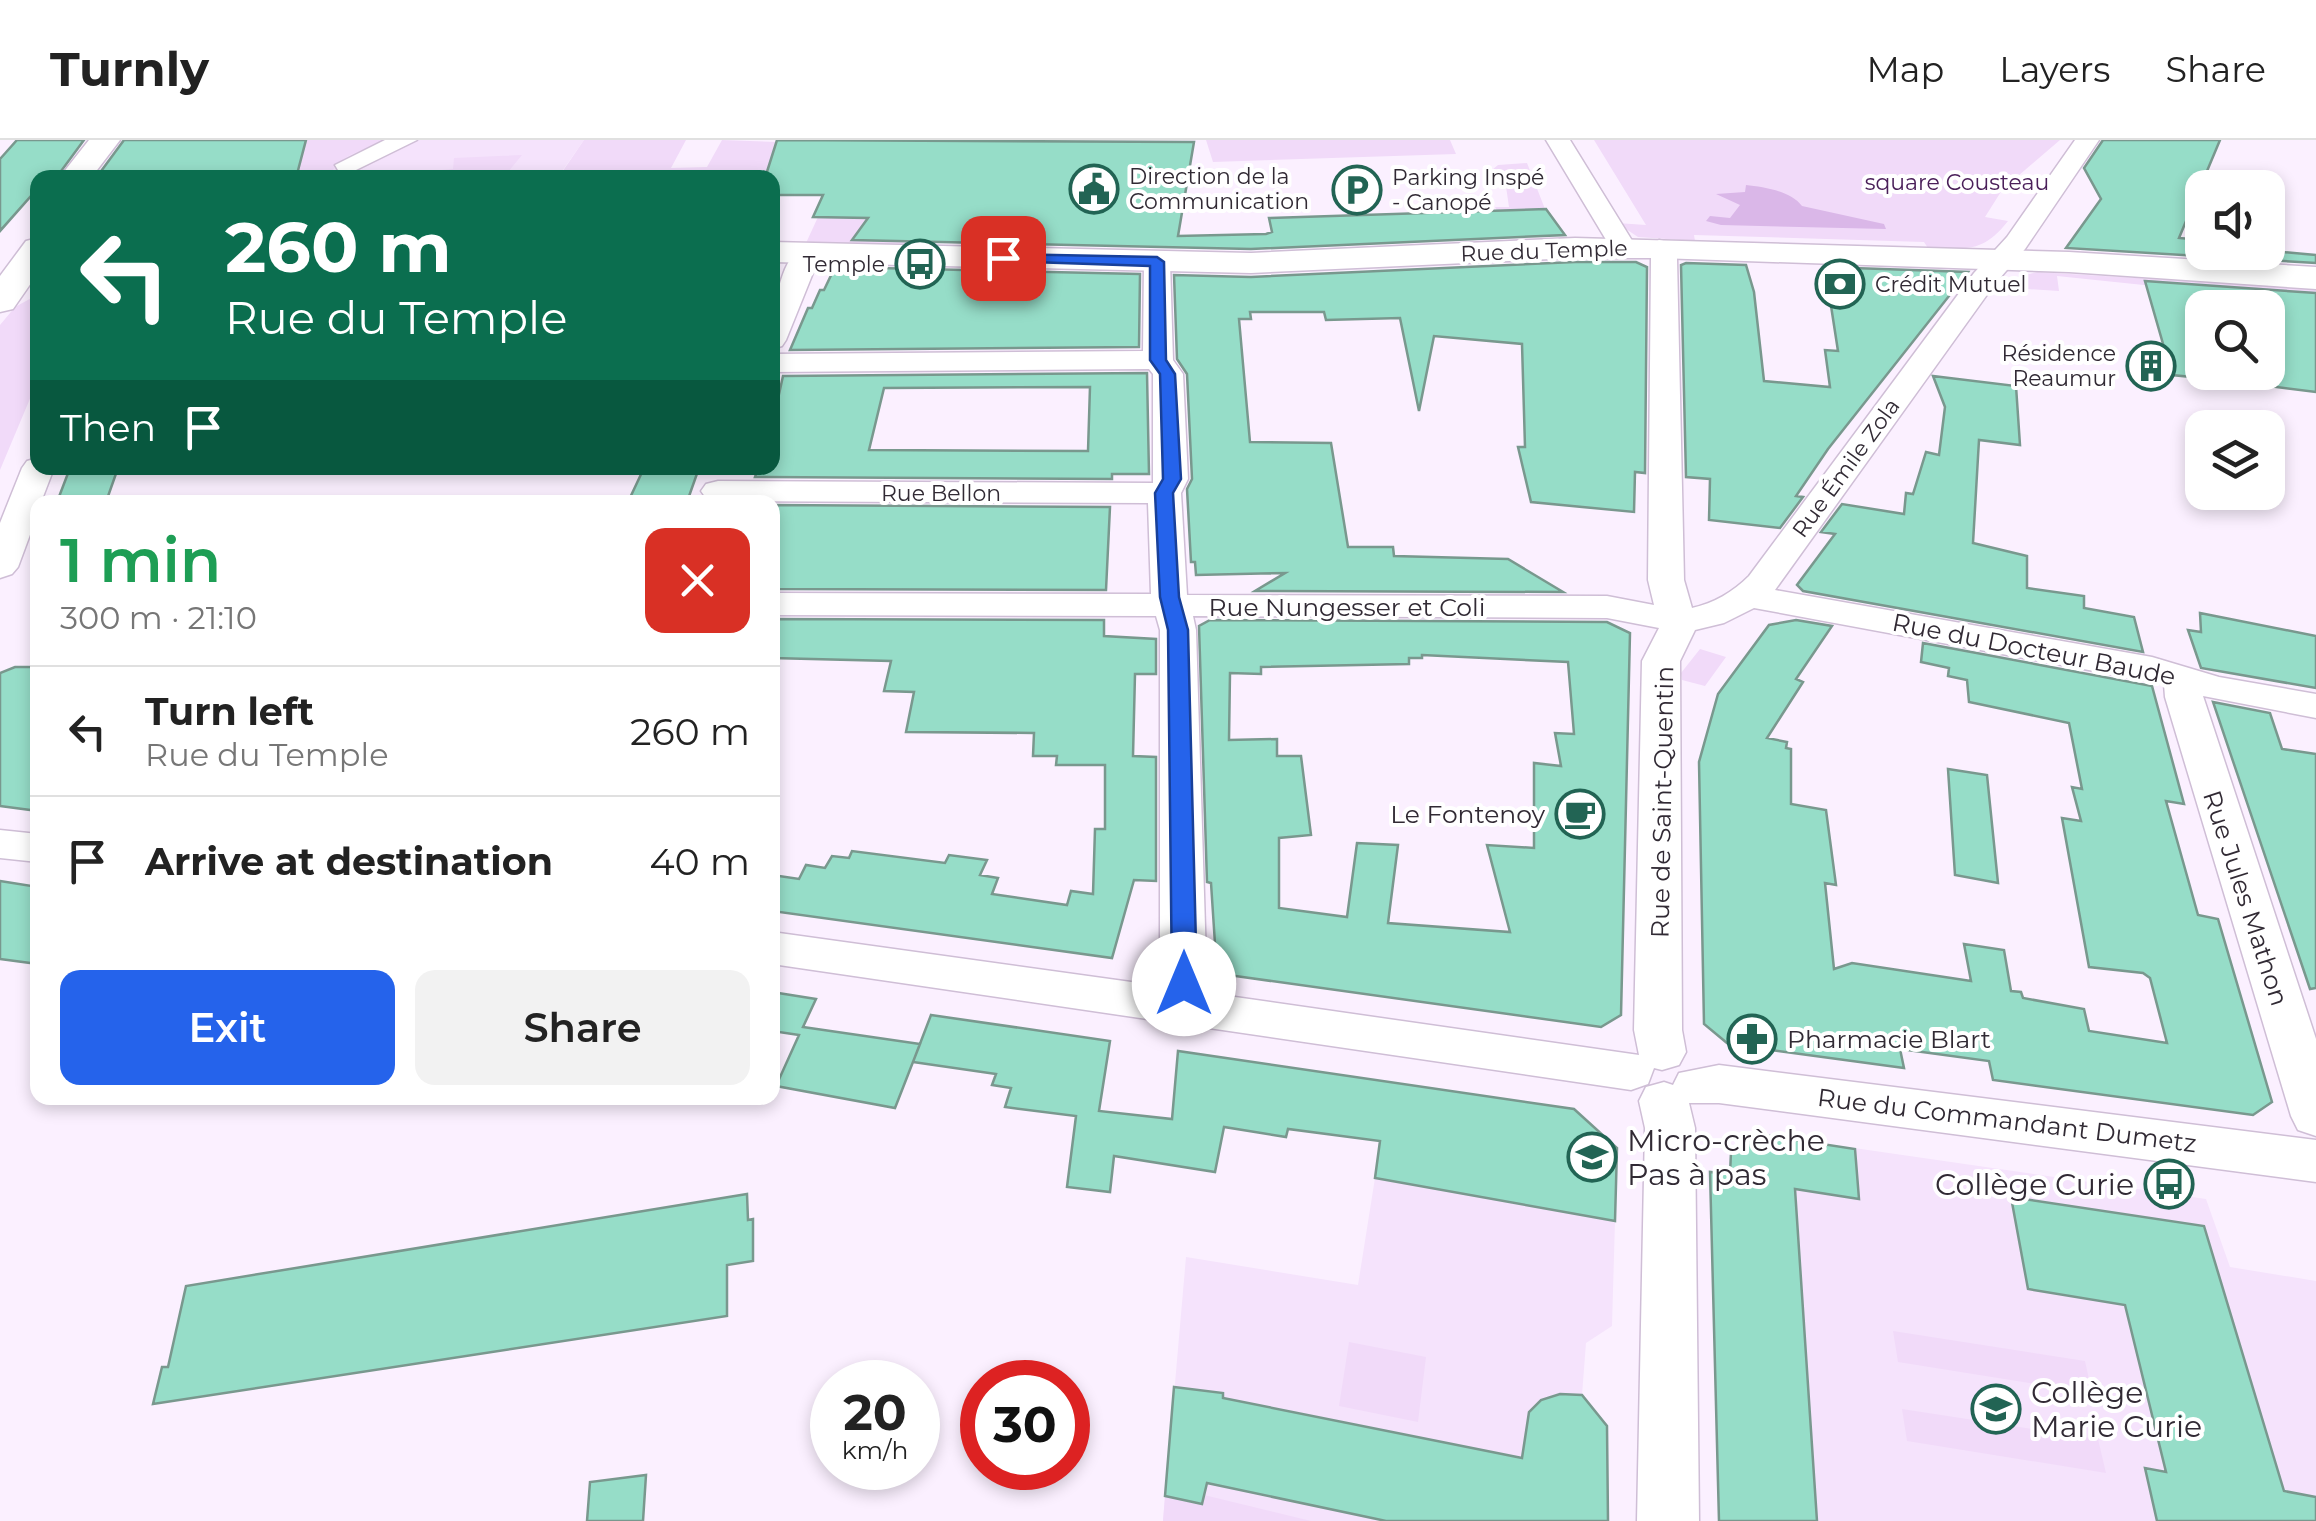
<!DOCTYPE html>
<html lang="en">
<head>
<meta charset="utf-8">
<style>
  :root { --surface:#fff; --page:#f2f2f2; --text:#222; --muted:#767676; --line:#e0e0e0; --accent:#2563eb }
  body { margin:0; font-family:Montserrat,sans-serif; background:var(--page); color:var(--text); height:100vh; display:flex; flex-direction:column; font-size:38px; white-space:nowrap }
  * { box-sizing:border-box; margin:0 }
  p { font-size:32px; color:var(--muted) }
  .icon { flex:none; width:55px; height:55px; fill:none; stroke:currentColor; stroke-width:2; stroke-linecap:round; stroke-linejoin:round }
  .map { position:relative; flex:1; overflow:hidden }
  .sheet { position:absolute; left:30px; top:355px; width:750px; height:610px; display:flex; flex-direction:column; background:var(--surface); border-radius:20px; box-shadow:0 5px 15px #0003 }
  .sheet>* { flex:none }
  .banner { position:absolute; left:30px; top:30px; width:750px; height:305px; border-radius:20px; box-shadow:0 5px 15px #0003; background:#0b6e4f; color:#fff; overflow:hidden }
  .buttons { position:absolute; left:2185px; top:30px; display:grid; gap:20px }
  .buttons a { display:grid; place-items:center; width:100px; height:100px; border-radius:20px; background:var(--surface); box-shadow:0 5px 15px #0003; font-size:50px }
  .speed { position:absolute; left:810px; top:1220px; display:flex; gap:20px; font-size:50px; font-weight:700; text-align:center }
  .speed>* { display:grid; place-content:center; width:130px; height:130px; border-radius:50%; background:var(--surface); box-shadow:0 5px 15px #0003; line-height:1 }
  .speed small { font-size:25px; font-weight:400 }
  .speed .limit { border:15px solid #d22; background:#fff; color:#111 }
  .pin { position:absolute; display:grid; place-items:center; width:85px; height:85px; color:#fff; margin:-42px; border-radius:20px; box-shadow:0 5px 15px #0006 }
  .me { position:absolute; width:110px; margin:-55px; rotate:0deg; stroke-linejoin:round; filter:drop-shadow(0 0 8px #0008) }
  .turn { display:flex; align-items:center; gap:35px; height:210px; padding:0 30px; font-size:45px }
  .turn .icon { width:130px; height:130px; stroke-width:2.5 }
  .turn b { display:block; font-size:70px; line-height:85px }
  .then { display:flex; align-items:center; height:95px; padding:0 30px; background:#0003; gap:20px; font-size:38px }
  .round { display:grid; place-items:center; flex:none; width:105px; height:105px; border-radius:20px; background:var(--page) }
  .head { display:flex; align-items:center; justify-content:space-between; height:170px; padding:0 30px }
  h1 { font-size:60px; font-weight:600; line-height:75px; color:#1e9e55 }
  .action { display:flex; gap:20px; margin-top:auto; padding:20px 30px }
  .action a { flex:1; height:115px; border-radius:20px; background:var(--accent); color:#fff; font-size:40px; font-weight:600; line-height:115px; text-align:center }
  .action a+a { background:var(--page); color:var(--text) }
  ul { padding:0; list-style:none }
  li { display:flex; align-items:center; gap:30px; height:130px; padding:0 30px; border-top:2px solid var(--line) }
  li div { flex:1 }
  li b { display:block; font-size:38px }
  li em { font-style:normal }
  header { display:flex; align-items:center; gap:60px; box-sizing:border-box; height:140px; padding:0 50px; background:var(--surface); border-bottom:2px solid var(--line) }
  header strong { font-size:48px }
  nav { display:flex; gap:55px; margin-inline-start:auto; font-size:35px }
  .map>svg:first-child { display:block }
  .built { fill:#f5e3fc }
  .green { fill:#f1daf9 }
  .forest { fill:#dab7e8 }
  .building { fill:#96ddc8; stroke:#79988e; stroke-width:2.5; fill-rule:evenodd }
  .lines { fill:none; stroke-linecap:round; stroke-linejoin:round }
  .street-casing { stroke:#cfbed6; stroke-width:3 }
  .secondary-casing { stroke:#cfbed6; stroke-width:3 }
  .street { fill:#fff; fill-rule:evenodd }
  .secondary { fill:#fff; fill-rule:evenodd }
  .route { fill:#2563eb; stroke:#184099; stroke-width:2.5 }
  .labels { text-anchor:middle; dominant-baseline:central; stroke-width:8; stroke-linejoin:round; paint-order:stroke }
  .far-poi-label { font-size:22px; fill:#312a34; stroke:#fff; text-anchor:start }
  .far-park-label { font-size:22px; fill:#4b205a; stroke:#fff }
  .far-street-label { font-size:22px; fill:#312a34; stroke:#fff }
  .street-label { font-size:25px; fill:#312a34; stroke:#fff }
  .poi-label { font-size:25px; fill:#312a34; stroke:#fff; text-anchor:end }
  .near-poi-label { font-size:30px; fill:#312a34; stroke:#fff; text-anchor:start }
</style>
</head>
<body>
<header>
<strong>Turnly</strong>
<nav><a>Map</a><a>Layers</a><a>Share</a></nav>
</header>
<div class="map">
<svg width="2316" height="1381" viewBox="0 0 2316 1381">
  <rect width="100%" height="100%" fill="#fbf0ff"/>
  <path class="built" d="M355 0H584L558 37 330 38 338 11Z
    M1757 994 2206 1059 2230 1127 2316 1141V1381H1719L1710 1032 1730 1034 1731 1012Z
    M1375 1038 1615 1081 1612 1186 1586 1203 1582 1255 1607 1286 1608 1381H1163L1186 1117 1358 1145Z"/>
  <path class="green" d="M219 0H393C371 8 337 13 330 37H296L300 22Z
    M584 0H686L671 28 707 27 722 0 777 2 765 37 558 38Z
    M1206 0H1450L1456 14 1213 22Z
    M1594 0H2060L2018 36 2031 43 2009 39 1985 77 2008 81C1982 114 1967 108 1928 108L1924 102 1694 95 1695 101 1638 97 1617 83 1646 85Z
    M522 15 504 37H456L452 32 447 33 450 37H365L453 29 454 18Z
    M1527 23 1545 69 1497 71 1495 67H1509L1504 33 1492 30 1498 25Z
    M925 75 912 107 806 103 818 77Z
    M2037 132 2316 149V163L2057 136 2059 151 2011 148 2019 137Z
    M37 155V242L0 330V185L15 167Z
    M1700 509 1726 517 1705 546 1682 540 1681 533Z
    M1893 1191 2085 1221 2092 1253 1898 1222Z
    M1349 1202 1426 1217 1418 1282 1339 1266Z
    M1902 1269 2098 1299 2106 1333 1907 1301Z
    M1204 1355 1311 1381H1163L1165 1356 1201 1363Z"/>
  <path class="forest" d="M1746 45C1764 47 1791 51 1802 66L1884 84 1886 89 1721 85 1706 81 1710 76 1730 78 1740 65 1716 54 1745 52Z"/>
  <path class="building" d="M17 0H84L56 38H38V48L0 91V19Z
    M124 0H306L296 38H96Z
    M777 0 1194 2 1178 96 1266 94 1272 92 1269 78 1546 69 1565 95 1251 109 852 100 868 78 813 77 823 55H772V38H765Z
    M2103 0H2220L2179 98 2202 100V112H2268V106L2278 107 2282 112 2316 115V123L2066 108 2101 59 2084 28Z
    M1575 122H1636L1647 127 1645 333 1635 332 1634 372 1531 362 1518 307H1525L1522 204 1434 196 1419 271 1400 178 1326 180 1324 172H1250L1251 179H1239L1250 302 1331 303 1348 407H1393L1394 416 1508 419 1563 452 1255 451 1285 433 1196 435 1195 422H1191L1187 349 1192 339 1187 234 1177 219 1174 135 1251 137Z
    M1686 123 1746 125 1754 152 1764 241 1830 247 1825 210 1838 211 1825 127 1968 132 1828 309 1796 356 1803 357 1780 388 1709 380 1710 339 1686 337 1681 125Z
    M835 127 1140 134 1139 207 790 210 808 168H812L820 150H824Z
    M2145 141 2316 153V252L2268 246V168H2202V238L2172 235Z
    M1147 233 1149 334H1112V339L755 337 758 328H772V286L783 236ZM1090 247 1088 311 869 310 884 248Z
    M1933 236 2016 246 2020 305 1979 300 1973 403 2027 416V448L2084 456V468L2134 477 2143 512 1803 451 1797 445 1835 394 1821 392 1842 364 1904 374 1906 353 1913 354 1926 312 1939 315 1945 267Z
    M70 328H118L106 362H57Z
    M644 328H699L687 362H628Z
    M772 365 1110 367 1106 450 772 449Z
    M2200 473 2316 496V548L2201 528 2188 490 2201 492Z
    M772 479 1104 480V496L1156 499V534H1135L1133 616 1156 617V741L1134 740 1112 818 772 771V735L799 739 806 725 825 728 832 716 849 718 852 711 945 723 949 715 987 720 980 735 998 738 992 754 1067 765 1071 751 1093 754 1095 689H1105V625H1056L1057 616H1033L1034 593 906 592 914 552 884 551 891 521 772 518Z
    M1210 480 1607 482 1630 493 1621 875 1601 887 1228 835V829L1216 819 1211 743 1207 742 1199 486ZM1422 515 1568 522 1574 594 1555 593 1561 626 1534 623V708L1487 705 1510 792 1388 783 1398 705 1357 703 1347 777 1279 768V698L1311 695 1301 616H1277V599L1229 600 1230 533 1261 534V527L1409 524V518H1422Z
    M1796 480 1832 486 1796 539 1803 542 1767 598 1787 602 1786 608 1791 609V664L1826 670 1836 745 1825 743 1834 829 1852 823 1971 841 1964 804 2004 810 2011 851 2021 852 2023 858 2084 869 2089 891 2167 903 2150 838 2143 833 2089 827 2062 678 2081 681 2072 647 2082 649 2069 583 1969 562 1967 540 1948 536 1949 528 1921 522 1923 503 2152 546 2184 664 2166 661 2198 775 2218 779 2272 962 2253 975 1993 940 1989 921 1900 909 1904 928 1748 907 1727 903 1704 884 1699 622 1718 554 1769 485Z
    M15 527H38V671L0 666V533Z
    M2213 562 2270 573 2282 609 2316 614V848L2310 849Z
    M1948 629 1987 635 1998 743 1955 735Z
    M0 741 38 747V824L0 819Z
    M772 852 816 859 803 887 920 904 895 968 776 946 799 895 772 891Z
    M931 875 1110 901 1099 971 1172 979 1178 911 1574 969 1617 1008 1615 1081 1375 1038 1380 1001 1288 989 1286 997 1224 987 1215 1032 1114 1016 1110 1052 1067 1047 1076 976 1005 967 1011 948 992 945 996 934 913 922Z
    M1757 994 1855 1009 1859 1059 1795 1049 1817 1381H1719L1710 1032 1730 1034 1731 1012Z
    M747 1054 748 1080 753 1079V1121L727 1125V1176L153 1264 162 1227H168L186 1146Z
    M2011 1057 2204 1086 2284 1351 2316 1357V1381H2157L2145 1328 2166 1332 2125 1165 2028 1149Z
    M1174 1247 1223 1253V1258L1522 1318 1529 1272 1541 1260 1560 1254 1582 1255 1607 1286 1608 1381H1386L1207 1343 1202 1364 1165 1356Z
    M646 1335 643 1381H587L590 1342Z"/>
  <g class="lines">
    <g class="street-casing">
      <path id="street" d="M385 0H417L356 30H338L335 25Z
        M1546 0H1570L1636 107 1632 113H1614Z
        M2075 0H2099L2025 109 1994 145 1775 450 2152 517 2219 537 2316 554V578L2203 556 2316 899V996L2298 990 2291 976 2165 557 2164 544 1754 468 1724 483 1695 490 1680 521 1682 890 1686 912 1679 925 1662 930 1654 928 1648 944 1631 950 772 824V792L1160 846V490L1156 476 772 475V453L1151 454 1148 363 718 361 706 358 701 351 706 344 718 341 1153 343V234L1149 229 772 232V214L1143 211 1144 122 1148 116H1166L1170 122 1173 220 1183 234 1188 339 1181 353 1187 455 1607 456 1654 465 1648 440 1651 118 1646 108 1659 100 1668 102 1677 118 1684 440 1692 468C1714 463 1733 452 1749 436L1974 133 2007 97ZM1193 476 1607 478 1659 488 1642 521 1634 890 1639 915 1207 853 1196 490Z
        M808 105 821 113 786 200 782 206 772 209C772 182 777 113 808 105Z
        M38 318V328H54L41 362H38V373L18 427 12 434 0 438V383L22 328 27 321Z
        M0 690 38 694V722L0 718Z
        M1719 925 2316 1000V1042L1719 963H1689L1695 988 1699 1381H1637L1645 988 1639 961 1646 947 1664 942 1673 945 1679 933Z"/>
    </g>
    <g class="secondary-casing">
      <path id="secondary" d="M89 0H120L91 38H59Z
        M38 98V133L13 169 0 172V136L26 101Z
        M1575 98 2069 112 2316 127V149L2069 132 1659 118H1575L1251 133 772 122V102L1251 113Z"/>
    </g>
    <use href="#street" class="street"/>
    <use href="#secondary" class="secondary"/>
  </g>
  <path class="route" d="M1003 114 1157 117 1164 122 1166 220 1175 234 1181 339 1173 353 1179 457 1188 490 1197 844 1193 851H1175L1172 844 1168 490 1160 457 1155 353 1163 339 1160 234 1150 220V126L998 121V115Z"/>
  <defs>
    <g id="civic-ring" transform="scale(2.5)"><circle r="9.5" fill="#fff" stroke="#226454" stroke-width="1.5"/><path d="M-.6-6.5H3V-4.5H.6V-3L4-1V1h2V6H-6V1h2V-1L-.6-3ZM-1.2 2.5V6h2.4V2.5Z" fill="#226454"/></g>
    <g id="parking-ring" transform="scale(2.5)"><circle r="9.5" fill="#fff" stroke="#226454" stroke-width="1.5"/><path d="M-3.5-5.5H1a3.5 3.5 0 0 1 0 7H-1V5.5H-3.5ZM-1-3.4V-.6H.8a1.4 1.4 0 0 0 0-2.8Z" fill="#226454"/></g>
    <g id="bus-ring" transform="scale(2.5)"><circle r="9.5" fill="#fff" stroke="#226454" stroke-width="1.5"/><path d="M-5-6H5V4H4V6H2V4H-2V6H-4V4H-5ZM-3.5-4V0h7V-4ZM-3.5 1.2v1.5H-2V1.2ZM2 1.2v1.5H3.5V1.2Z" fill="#226454"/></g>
    <g id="bank-ring" transform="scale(2.5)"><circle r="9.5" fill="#fff" stroke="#226454" stroke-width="1.5"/><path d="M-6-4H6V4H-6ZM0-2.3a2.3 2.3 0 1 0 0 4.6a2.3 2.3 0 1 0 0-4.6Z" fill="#226454"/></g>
    <g id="building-ring" transform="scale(2.5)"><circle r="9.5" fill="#fff" stroke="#226454" stroke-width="1.5"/><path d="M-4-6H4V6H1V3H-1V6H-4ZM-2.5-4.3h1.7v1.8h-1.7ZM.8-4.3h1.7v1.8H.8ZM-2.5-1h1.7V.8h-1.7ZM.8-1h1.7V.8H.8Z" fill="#226454"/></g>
    <g id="cafe-ring" transform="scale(2.5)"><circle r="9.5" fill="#fff" stroke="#226454" stroke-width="1.5"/><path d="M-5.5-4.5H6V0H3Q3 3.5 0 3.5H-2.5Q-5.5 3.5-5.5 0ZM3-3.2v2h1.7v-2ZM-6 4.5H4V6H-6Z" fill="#226454"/></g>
    <g id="pharmacy-ring" transform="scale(2.5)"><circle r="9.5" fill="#fff" stroke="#226454" stroke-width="1.5"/><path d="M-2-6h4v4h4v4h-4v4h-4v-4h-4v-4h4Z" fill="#226454"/></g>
    <g id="school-ring" transform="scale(2.5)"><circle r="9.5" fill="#fff" stroke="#226454" stroke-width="1.5"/><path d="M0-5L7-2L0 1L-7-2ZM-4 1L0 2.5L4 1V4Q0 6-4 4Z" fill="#226454"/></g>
  </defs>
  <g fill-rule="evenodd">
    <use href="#civic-ring" x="1094" y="49"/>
    <use href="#parking-ring" x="1357" y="50"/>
    <use href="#bus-ring" x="920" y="124"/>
    <use href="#bank-ring" x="1840" y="144"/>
    <use href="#building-ring" x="2151" y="226"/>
    <use href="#cafe-ring" x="1580" y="674"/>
    <use href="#pharmacy-ring" x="1752" y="899"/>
    <use href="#school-ring" x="1592" y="1017"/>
    <use href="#bus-ring" x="2169" y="1044"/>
    <use href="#school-ring" x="1996" y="1269"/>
  </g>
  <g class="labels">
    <g class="far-poi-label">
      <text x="1129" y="36">Direction de la<tspan x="1129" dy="25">Communication</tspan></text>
      <text x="1392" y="37">Parking Inspé<tspan x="1392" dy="25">- Canopé</tspan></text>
      <text x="885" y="124" text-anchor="end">Temple</text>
      <text x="1875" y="144">Crédit Mutuel</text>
      <text x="2116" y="213" text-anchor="end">Résidence<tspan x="2116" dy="25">Reaumur</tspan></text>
    </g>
    <g class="far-park-label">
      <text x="1957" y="42">square Cousteau</text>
    </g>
    <g class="far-street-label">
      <text transform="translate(1544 111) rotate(-2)">Rue du Temple</text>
      <text transform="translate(1846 328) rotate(-54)">Rue Émile Zola</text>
      <text x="941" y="353">Rue Bellon</text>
    </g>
    <g class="street-label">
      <text x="1347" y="467">Rue Nungesser et Coli</text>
      <text transform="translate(2034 509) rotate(11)">Rue du Docteur Baude</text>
      <text transform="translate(1662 662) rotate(-89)">Rue de Saint-Quentin</text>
      <text transform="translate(2246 758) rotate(72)">Rue Jules Mathon</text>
      <text transform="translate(2007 980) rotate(7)">Rue du Commandant Dumetz</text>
    </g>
    <g class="poi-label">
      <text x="1545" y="674">Le Fontenoy</text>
      <text x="1787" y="899" text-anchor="start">Pharmacie Blart</text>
    </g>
    <g class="near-poi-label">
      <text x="1627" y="1000">Micro-crèche<tspan x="1627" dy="34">Pas à pas</tspan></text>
      <text x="2134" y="1044" text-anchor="end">Collège Curie</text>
      <text x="2031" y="1252">Collège<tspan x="2031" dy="34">Marie Curie</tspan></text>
    </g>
  </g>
</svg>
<div class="buttons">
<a><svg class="icon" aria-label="sound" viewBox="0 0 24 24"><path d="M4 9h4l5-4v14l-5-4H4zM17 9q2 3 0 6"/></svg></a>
<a><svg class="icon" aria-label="search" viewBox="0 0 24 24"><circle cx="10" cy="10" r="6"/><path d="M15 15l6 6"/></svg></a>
<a><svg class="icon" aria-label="layers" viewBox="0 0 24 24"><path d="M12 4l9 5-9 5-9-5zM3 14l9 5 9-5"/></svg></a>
</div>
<div class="speed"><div>20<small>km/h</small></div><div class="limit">30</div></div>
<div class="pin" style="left:1003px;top:118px;background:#d93025"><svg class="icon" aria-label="arrive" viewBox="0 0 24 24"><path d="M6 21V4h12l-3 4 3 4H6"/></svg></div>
<svg class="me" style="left:1184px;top:844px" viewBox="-20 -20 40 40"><circle r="19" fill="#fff"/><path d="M0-13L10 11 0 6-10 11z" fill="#2563eb"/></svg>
<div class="banner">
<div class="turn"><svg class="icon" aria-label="left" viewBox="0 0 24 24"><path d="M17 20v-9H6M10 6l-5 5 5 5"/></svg><div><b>260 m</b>Rue du Temple</div></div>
<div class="then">Then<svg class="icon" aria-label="arrive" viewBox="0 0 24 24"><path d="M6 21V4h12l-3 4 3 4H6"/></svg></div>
</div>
<section class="sheet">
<div class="head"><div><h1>1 min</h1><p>300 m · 21:10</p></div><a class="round" style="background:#d93025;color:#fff"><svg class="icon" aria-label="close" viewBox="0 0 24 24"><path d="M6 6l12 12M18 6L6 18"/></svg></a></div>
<ul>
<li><svg class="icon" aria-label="left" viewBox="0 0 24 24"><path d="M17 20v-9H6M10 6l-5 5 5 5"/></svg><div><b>Turn left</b><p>Rue du Temple</p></div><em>260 m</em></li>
<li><svg class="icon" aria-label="arrive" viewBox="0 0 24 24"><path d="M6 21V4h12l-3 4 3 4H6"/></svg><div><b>Arrive at destination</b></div><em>40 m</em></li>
</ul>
<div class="action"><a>Exit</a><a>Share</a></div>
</section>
</div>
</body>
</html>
